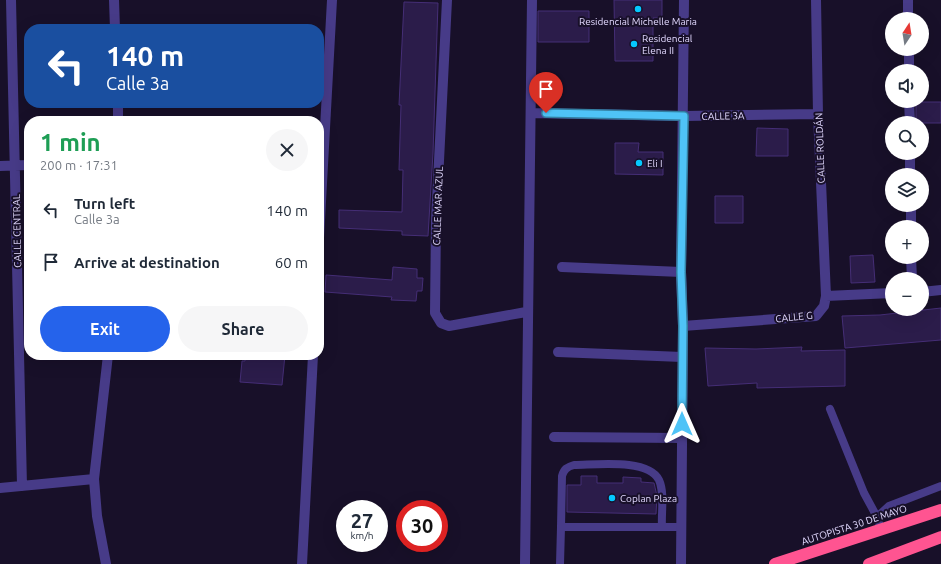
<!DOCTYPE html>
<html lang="en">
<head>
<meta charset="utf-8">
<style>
  :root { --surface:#fff; --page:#f6f6f7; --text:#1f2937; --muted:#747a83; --accent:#2563eb }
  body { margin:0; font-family:Ubuntu,sans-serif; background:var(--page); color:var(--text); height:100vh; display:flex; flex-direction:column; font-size:15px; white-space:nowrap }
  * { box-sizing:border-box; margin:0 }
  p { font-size:13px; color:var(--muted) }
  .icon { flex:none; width:22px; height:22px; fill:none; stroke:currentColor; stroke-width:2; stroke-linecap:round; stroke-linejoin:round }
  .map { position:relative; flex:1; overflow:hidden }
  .drawer { position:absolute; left:24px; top:116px; width:300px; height:244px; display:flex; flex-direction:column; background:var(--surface); border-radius:16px; box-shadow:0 4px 16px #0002 }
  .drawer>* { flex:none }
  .hud { position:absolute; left:24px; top:24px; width:300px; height:84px; border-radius:16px; box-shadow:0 4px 16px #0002; background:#1a4fa0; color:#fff; overflow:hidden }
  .needle { width:26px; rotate:12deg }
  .controls { position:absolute; left:885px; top:12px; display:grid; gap:8px }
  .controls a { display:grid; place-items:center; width:44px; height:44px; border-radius:50%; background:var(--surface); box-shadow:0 4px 16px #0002; font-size:20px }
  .speed { position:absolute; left:336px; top:500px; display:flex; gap:8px; font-size:20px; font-weight:700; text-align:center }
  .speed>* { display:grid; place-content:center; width:52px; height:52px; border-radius:50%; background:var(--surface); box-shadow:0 4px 16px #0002; line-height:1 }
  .speed small { font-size:10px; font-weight:400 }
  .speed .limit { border:6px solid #d22; background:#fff; color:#111 }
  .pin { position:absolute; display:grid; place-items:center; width:34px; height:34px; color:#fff; margin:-41px -17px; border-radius:50% 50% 50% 0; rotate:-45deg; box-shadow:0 0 4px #0007 }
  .pin .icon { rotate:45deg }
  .me { position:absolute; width:44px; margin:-22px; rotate:0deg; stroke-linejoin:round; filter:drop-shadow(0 0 3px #0008) }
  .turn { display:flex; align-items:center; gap:14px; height:84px; padding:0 16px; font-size:18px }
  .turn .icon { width:52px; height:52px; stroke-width:2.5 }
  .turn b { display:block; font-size:28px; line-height:34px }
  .round { display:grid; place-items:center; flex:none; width:42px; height:42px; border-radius:21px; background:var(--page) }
  .head { display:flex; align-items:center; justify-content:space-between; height:68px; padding:0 16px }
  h1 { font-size:24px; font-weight:700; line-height:30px; color:#1e9e55 }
  .primary-button { display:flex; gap:8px; margin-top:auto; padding:8px 16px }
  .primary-button a { flex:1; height:46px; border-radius:24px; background:var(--accent); color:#fff; font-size:16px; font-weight:700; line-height:46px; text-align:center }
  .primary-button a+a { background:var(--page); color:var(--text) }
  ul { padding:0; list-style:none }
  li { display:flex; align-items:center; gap:12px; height:52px; padding:0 16px }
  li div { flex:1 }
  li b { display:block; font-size:15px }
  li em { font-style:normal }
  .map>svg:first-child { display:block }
  .building { fill:#2b1c4a; stroke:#452e76 }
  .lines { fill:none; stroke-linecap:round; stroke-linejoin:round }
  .lane { stroke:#473b88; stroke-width:8 }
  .street { stroke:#473b88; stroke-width:10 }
  .highway { stroke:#ff5491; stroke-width:12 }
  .route-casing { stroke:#337fa1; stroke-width:10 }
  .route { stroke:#4fc3f7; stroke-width:7 }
  .poi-dot { fill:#05c8ff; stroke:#181029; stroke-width:1.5 }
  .labels { text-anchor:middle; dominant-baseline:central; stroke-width:4; stroke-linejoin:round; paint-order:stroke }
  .poi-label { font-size:10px; fill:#e2d9ff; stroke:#181029; text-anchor:start }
  .street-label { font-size:10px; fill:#e2d9ff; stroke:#181029 }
</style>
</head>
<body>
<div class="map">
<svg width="941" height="564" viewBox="0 0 941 564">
  <rect width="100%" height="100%" fill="#181029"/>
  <path class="building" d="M614 0H662V18H653V61H615Z
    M404 2 438 3 433 153 428 236 402 235V231L339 228V210L402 212 403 170H399L401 105H399Z
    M538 11H589V42H538Z
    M916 102H941V123H916Z
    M757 128 788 129V156H756Z
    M615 143H639L638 152H663V175L615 174Z
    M715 196H743V223H715Z
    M873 255 875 282 851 283 850 256Z
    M393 267 417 269V278H423L422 291H417L416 301 391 300 392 297 325 292 326 275 392 280Z
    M941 308V340L845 348 842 316 880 315Z
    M802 347 801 351 845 350V386L757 388V383L708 386 705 348 756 349Z
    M245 355H285L282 385 240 382 242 361H245Z
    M581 476H597V483H623V477L641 478V482L654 483 657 496 656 514 567 512V485H581Z"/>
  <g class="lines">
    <path class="lane" d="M830 409 864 493 877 517 881 529
      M877 517 889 506 941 486
      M662 527C661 513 665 493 659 480 648 458 595 465 574 465 567 467 564 469 562 476L561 527H681
      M560 564 561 527"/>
    <path class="street" d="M11 0 22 486
      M114 0 115 29
      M447 0 436 221 435 313 441 323 449 326 526 312
      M816 0 818 114 826 296
      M908 0V19
      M909 49V71
      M909 101 910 123
      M118 103V121
      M531 113 684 116 818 114
      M910 153V175
      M0 166 29 165
      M911 205V227
      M319 238 332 0
      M911 257 912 279
      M562 267 681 272
      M922 292 941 290
      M683 326 816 316 824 306 826 296 892 293
      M558 352 682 357
      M554 437 682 438
      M0 488 94 479
      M106 564 97 516 94 479 108 355
      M302 564 313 355
      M525 564 532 0
      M681 564 683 326 681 272 684 0"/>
    <path class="highway" d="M775 564 941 510
      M869 564 941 537"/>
  </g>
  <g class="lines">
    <g class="route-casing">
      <path id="route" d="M546 113 684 116 681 272 683 326 682 424"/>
    </g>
    <use href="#route" class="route"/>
  </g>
  <g class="poi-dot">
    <circle cx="638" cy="9" r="4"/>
    <circle cx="634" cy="44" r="4"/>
    <circle cx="639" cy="163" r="4"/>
    <circle cx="612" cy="498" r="4"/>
  </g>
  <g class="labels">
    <g class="poi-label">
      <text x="638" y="21" text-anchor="middle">Residencial Michelle Maria</text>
      <text x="642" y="38">Residencial<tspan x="642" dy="12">Elena II</tspan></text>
      <text x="647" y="163">Eli I</text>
      <text x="620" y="498">Coplan Plaza</text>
    </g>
    <g class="street-label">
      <text transform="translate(723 116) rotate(-1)">CALLE 3A</text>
      <text transform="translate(820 148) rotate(-92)">CALLE ROLDÁN</text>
      <text transform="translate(438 206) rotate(-88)">CALLE MAR AZUL</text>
      <text transform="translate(17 231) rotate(-91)">CALLE CENTRAL</text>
      <text transform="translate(794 317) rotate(-6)">CALLE G</text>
      <text transform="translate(854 525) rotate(-18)">AUTOPISTA 30 DE MAYO</text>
    </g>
  </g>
</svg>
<div class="controls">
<a><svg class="needle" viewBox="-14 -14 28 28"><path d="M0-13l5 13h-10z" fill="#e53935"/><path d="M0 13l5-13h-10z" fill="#747a83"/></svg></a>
<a><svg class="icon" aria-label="sound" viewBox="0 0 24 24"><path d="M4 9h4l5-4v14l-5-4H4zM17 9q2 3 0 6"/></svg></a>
<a><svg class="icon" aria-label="search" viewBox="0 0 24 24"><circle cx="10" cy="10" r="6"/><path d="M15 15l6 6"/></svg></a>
<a><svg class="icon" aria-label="layers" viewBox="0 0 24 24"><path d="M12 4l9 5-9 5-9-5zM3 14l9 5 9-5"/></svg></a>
<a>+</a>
<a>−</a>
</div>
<div class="speed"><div>27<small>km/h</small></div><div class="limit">30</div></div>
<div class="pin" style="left:546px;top:113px;background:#d93025"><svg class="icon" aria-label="arrive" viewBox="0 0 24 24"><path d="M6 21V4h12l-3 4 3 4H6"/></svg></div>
<svg class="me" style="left:682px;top:424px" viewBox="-20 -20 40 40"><path d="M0-17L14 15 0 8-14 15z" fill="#4fc3f7" stroke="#fff" stroke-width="4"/></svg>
<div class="hud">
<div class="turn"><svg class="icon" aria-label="left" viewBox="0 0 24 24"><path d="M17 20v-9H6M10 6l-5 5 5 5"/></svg><div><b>140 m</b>Calle 3a</div></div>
</div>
<section class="drawer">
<div class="head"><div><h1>1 min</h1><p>200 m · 17:31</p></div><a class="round"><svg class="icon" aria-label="close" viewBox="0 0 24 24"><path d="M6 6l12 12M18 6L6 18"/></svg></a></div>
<ul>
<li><svg class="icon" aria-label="left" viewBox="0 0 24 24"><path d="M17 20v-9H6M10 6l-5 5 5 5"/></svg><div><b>Turn left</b><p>Calle 3a</p></div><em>140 m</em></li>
<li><svg class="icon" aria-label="arrive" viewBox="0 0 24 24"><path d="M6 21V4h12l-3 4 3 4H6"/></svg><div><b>Arrive at destination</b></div><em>60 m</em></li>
</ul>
<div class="primary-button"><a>Exit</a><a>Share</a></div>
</section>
</div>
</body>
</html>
